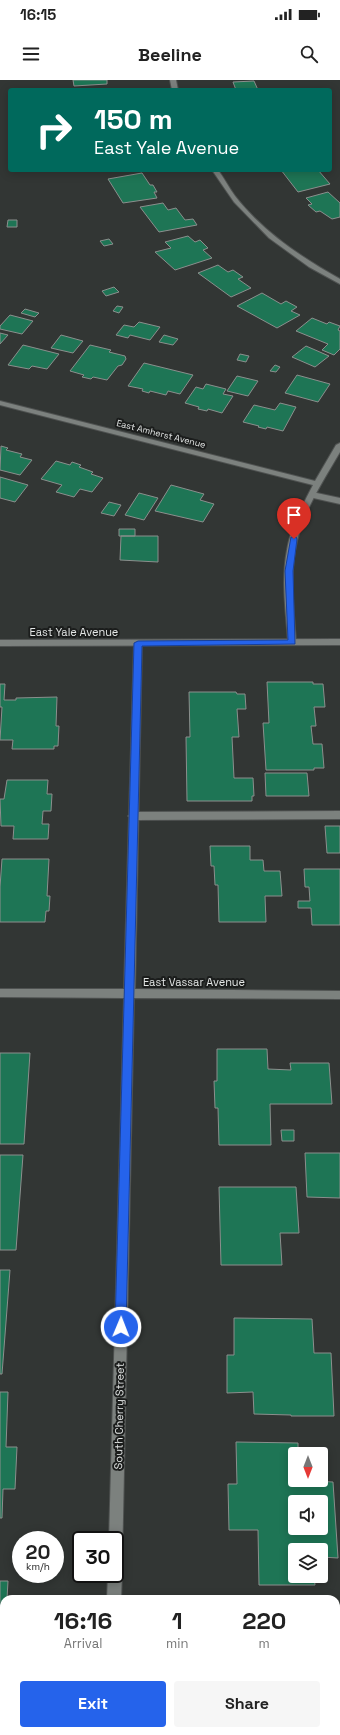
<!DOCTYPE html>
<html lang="en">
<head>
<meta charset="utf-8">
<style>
  :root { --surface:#fff; --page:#f6f6f6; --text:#222; --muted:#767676; --accent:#2563eb }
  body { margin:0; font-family:"Space Grotesk",sans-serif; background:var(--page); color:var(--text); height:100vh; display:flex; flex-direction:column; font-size:15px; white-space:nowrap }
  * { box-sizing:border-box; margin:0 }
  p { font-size:13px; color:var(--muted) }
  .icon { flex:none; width:22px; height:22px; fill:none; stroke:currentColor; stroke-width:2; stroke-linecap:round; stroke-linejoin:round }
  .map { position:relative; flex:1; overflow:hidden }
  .sheet { position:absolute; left:0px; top:1515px; width:340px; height:140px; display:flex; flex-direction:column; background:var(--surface); border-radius:12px 12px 0 0; box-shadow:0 2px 10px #0003 }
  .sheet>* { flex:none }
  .top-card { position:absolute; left:8px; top:8px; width:324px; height:84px; border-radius:4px; box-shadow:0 2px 10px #0003; background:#00695c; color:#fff; overflow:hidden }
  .needle { width:26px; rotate:180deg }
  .fabs { position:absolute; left:288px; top:1367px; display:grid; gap:8px }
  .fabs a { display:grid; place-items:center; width:40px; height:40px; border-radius:4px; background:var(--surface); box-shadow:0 2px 10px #0003; font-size:20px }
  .speed { position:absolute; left:12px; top:1451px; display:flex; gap:8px; font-size:20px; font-weight:700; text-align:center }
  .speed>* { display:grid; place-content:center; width:52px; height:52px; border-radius:50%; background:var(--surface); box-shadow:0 2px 10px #0003; line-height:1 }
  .speed small { font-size:10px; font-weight:400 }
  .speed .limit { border:2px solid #111; border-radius:6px; background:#fff; color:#111 }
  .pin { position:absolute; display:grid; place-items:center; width:34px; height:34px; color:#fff; margin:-41px -17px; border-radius:50% 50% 50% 0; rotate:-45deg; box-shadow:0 0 4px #0007 }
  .pin .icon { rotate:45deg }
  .me { position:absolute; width:44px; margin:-22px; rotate:1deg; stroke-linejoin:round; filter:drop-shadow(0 0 3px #0008) }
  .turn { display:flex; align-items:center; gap:14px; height:84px; padding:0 20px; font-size:18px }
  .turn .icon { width:52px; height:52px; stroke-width:2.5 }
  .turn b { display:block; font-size:28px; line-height:34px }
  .eta { display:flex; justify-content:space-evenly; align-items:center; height:68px; text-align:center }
  .eta b { font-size:24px; font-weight:600; line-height:28px }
  .primary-button { display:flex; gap:8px; margin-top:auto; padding:8px 20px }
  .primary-button a { flex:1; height:46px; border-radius:4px; background:var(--accent); color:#fff; font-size:16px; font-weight:600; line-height:46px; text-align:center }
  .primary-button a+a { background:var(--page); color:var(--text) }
  .status { display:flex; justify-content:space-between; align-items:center; height:28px; padding:0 20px; background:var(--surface); direction:ltr }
  .status svg { height:11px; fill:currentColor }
  header { display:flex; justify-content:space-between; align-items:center; height:52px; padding:0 20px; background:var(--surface); font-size:18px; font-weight:600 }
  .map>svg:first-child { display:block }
  .building { fill:#1e7555; stroke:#8b8f8d; fill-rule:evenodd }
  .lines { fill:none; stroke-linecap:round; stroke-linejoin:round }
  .service-casing { stroke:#4f5251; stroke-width:2 }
  .minor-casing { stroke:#4f5251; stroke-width:2 }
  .secondary-casing { stroke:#4f5251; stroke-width:2 }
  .service { fill:#7c817e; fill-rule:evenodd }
  .minor { fill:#7c817e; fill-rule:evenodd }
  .secondary { fill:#7c817e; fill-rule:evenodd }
  .route { fill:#2563eb; stroke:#184099 }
  .labels { text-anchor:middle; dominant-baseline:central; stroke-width:4; stroke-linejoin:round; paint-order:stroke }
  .far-street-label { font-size:9px; fill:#e4e7e6; stroke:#1b1d1c }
  .street-label { font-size:11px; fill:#e4e7e6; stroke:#1b1d1c }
</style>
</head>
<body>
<div class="status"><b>16:15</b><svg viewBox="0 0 49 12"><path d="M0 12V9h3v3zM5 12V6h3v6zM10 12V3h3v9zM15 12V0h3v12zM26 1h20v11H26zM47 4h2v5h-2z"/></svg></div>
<header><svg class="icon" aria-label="menu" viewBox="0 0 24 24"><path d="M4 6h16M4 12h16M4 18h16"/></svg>Beeline<svg class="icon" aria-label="search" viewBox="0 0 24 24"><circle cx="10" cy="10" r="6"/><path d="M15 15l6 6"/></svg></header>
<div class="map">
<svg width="340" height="1655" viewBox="0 0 340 1655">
  <rect width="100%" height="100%" fill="#323634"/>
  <path class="building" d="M73 0H107V4L74 6Z
    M254 1 258 10H236L233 2Z
    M281 90H318L330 104 298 112Z
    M142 93 150 105H153L157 112H154L157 118 123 123 108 99Z
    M328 112 340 123V137L332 139 320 131 316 132 308 125 312 124 306 118Z
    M163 123 168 130 176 128 185 140 193 139 197 145 159 152 140 127Z
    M8 140H17V147H7Z
    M188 156 195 162 200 160 208 168 203 170 212 178 175 190 155 172 171 168 165 162Z
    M109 159 113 164 104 166 100 161Z
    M218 185 228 192 233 190 243 197 238 199 251 208 231 217 198 193Z
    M114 207 119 212 106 216 102 211Z
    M262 213 281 224 286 221 297 227 291 231 300 235 277 248 237 226Z
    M117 226 123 227 119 233 113 231Z
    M25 229 39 233 35 237 21 233Z
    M10 235 33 241 22 254 0 249V246Z
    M312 238 327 244 329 242 340 246 338 250 340 251V269L334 275 322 270 328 264 296 251Z
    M139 242 160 247 150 260 130 255 128 258 116 255 124 245 134 247Z
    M0 253 8 255 0 264Z
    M61 255 83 261 73 273 51 268Z
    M164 255 178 259 173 265 159 262Z
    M23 265 59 274 47 289 32 286 29 289 8 285Z
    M90 265 111 270 109 272 125 276 126 279 122 285 118 286 107 300 93 297 91 299 82 297 84 295 70 291Z
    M306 266 329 276 315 287 292 277Z
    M240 274 249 276 246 282 237 280Z
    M144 283 193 295 180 314 168 311 166 315 150 311 149 313 142 311 143 309 128 306Z
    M275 285 280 287 276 292 270 291Z
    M297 295 330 304 318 322 285 313Z
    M237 296 258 301 248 316 227 311Z
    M206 304 226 309 223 314 233 316 222 333 208 329 207 331 198 329 199 327 185 323 196 307 203 309Z
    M280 323 296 327 283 351 267 347 266 349 258 347 259 346 243 342 254 325 275 330Z
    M1 366 8 368 6 370 22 374 20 377 32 380 20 395 0 390Z
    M56 381 70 385 72 382 81 385 79 387 93 392 91 394 103 398 92 412 80 409 74 417 56 412 62 405 41 399Z
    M0 397 28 405 15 422 0 418Z
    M171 405 204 414 200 420 214 424 203 442 155 431Z
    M139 413 158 418 144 440 125 435Z
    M109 422 121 425 114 436 101 433Z
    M119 449H135V456H119Z
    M121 456H158V482L120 480Z
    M267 602H313V604H323L325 627H314L316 646H311L313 664H322L324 688H314V690H266L263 643H269Z
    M0 604H5L4 620H16V618L57 617 56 646H59L58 666H54V669H12L13 660H0L2 627H0Z
    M189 612H236L237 614H245L246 629H237L239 657H232L234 698H253L254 716H252V721H187L186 657H190Z
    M265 693H307L309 716H266Z
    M7 700H48L47 714H52L51 731H43L42 744H49L48 759H13L14 746H1L0 719H4Z
    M325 746H340V773H327Z
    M210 766H250V780H263L264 791H280L282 816H265L266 842H219L218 805H215L214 786H211Z
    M2 779H49L47 816H50L49 831H46L45 842H0V807Z
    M304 789H340V845H312L311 828H298V821H310L309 807H305Z
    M217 969H267L268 989 291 990 290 983H329L332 1024H270L271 1065H219L218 1028H215L214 1001H217Z
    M0 973H30L24 1064H0Z
    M281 1050H294V1061H282Z
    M305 1073H340V1118L307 1117Z
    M0 1075H23L16 1170H0Z
    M219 1107H296L299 1153H280L282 1185H221Z
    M0 1190H10L2 1294H0Z
    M234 1238 312 1239 314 1273H331L334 1336H291V1335L254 1334 253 1312 227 1313V1275H234Z
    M0 1312H8L6 1367H17L15 1409H3L2 1438H0Z
    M236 1362 298 1363V1374H295V1400L333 1402 338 1478 321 1477V1470H295V1496H314L315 1505H259L258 1450H229L228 1404H237ZM295 1422H321V1448H295Z
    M0 1501H8L7 1519H4V1551H0Z"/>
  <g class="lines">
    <g class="service-casing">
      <path id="service" d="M312 412 340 418V424L309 417V413Z
        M340 731V739L133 740 128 736 133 732Z"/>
    </g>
    <g class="minor-casing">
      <path id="minor" d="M170 0H176L178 10H172Z
        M212 90H218C224 98 229 108 235 116 263 152 301 177 340 199V204L309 187 269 158 234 122Z
        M0 321 315 401 336 365 340 363V372C322 403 301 434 295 471 290 501 294 532 296 562L295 564H289L288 562C286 532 281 500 287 470 291 447 302 426 313 405L0 325Z
        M138 560 142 563 135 909 340 911V919L134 918 122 1485 120 1489 122 1494 121 1519H107L108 1494H115V1460H109L124 918 0 917V909H124L134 563Z
        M340 1601V1615L336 1616V1602Z
        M104 1651H118V1655H104Z"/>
    </g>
    <g class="secondary-casing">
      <path id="secondary" d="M340 559V565L0 566V560Z"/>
    </g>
    <use href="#service" class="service"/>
    <use href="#minor" class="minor"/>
    <use href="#secondary" class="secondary"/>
  </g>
  <path class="route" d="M291 457H296L297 459 293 491 295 564 142 566 126 1247 125 1251 121 1253 117 1251 115 1247 134 563 138 561 288 560 285 491Z"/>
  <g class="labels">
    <g class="far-street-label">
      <text transform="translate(161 354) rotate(14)">East Amherst Avenue</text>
    </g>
    <g class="street-label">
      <text x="74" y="552">East Yale Avenue</text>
      <text x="194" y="902">East Vassar Avenue</text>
      <text transform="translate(119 1336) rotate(-89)">South Cherry Street</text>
    </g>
  </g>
</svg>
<div class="fabs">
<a><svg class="needle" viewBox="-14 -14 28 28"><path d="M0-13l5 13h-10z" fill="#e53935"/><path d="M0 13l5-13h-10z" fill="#767676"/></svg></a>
<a><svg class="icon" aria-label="sound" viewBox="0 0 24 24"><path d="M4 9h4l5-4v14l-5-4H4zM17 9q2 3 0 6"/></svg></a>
<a><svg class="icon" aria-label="layers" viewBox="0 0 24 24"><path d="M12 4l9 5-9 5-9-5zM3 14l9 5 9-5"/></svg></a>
</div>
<div class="speed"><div>20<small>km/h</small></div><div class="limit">30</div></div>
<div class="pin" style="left:294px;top:459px;background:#d93025"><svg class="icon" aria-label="arrive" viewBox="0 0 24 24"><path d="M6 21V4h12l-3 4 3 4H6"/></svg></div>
<svg class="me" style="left:121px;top:1247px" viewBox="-20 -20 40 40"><circle r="17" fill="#2563eb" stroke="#fff" stroke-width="3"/><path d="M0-11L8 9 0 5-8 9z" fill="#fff"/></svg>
<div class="top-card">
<div class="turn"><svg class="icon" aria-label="right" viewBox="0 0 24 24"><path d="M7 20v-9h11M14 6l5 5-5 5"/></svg><div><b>150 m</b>East Yale Avenue</div></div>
</div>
<section class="sheet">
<div class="eta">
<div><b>16:16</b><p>Arrival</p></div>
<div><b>1</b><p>min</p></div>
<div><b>220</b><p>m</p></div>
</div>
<div class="primary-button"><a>Exit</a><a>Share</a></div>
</section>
</div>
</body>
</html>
